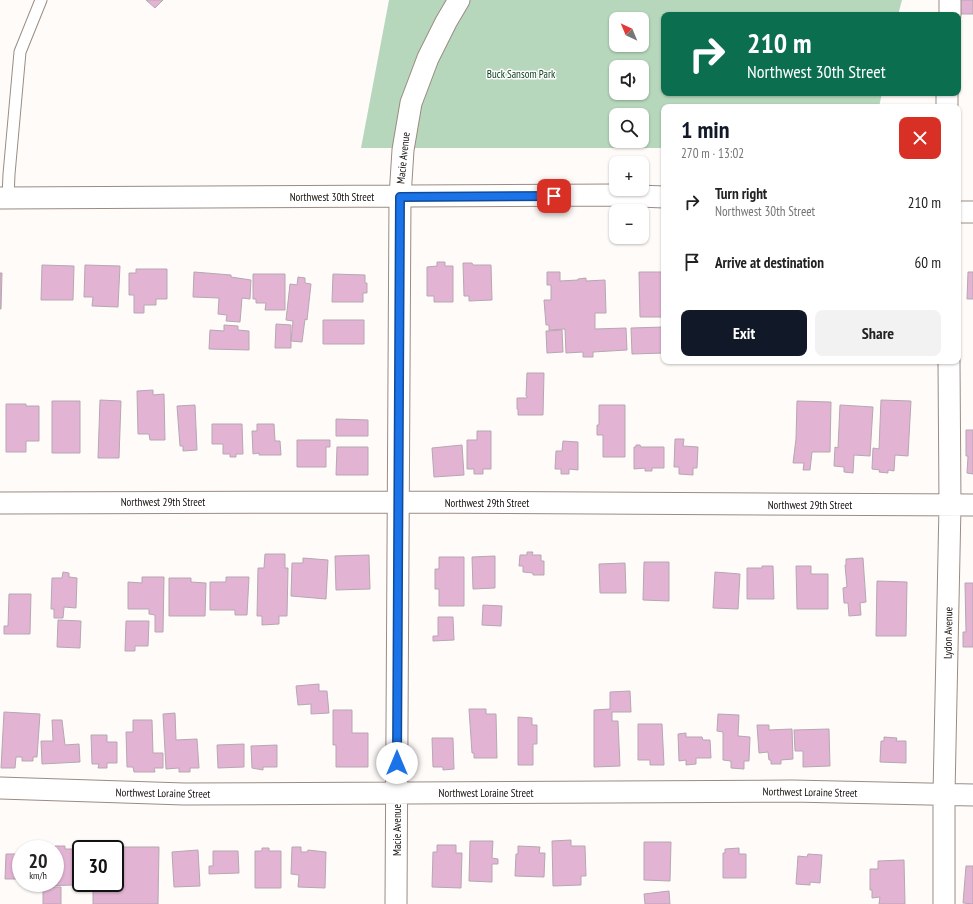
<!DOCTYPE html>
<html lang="en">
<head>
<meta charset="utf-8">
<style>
  :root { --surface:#fff; --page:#f2f2f2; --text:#222; --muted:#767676; --accent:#111827 }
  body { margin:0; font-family:"PT Sans Narrow",sans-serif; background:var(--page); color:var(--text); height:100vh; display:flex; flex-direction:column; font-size:15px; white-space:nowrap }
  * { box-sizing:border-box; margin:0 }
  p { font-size:13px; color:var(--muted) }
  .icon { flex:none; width:22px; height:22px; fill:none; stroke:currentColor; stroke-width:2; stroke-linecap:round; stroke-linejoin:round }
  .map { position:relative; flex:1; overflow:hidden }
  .details { position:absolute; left:661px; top:104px; width:300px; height:260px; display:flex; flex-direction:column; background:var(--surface); border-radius:8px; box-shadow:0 1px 3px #0004 }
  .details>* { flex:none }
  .top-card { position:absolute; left:661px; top:12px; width:300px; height:84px; border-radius:8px; box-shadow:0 1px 3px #0004; background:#0b6e4f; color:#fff; overflow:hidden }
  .needle { width:26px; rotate:316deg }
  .tools { position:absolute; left:609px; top:12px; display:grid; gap:8px }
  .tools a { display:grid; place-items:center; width:40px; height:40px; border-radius:8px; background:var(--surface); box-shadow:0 1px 3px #0004; font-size:20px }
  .speed { position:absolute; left:12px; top:840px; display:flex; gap:8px; font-size:20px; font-weight:700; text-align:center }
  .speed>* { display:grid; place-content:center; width:52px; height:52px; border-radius:50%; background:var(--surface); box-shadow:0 1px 3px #0004; line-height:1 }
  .speed small { font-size:10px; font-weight:400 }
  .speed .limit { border:2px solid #111; border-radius:6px; background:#fff; color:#111 }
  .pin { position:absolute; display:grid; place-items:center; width:34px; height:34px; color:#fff; margin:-17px; border-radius:8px; box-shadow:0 2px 6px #0006 }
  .me { position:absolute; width:44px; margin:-22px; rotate:0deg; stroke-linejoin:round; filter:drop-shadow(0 0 3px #0008) }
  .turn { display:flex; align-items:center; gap:14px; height:84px; padding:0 20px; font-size:18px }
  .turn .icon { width:52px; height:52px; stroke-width:2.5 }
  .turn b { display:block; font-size:28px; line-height:34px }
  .round { display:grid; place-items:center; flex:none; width:42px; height:42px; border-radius:8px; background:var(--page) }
  .head { display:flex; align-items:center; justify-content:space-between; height:68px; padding:0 20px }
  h1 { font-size:24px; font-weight:700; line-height:30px; color:var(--accent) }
  .cta { display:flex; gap:8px; margin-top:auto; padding:8px 20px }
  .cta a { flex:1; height:46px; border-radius:8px; background:var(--accent); color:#fff; font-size:16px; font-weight:700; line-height:46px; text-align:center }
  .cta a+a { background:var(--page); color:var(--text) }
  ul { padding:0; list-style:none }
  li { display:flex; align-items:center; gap:12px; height:60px; padding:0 20px }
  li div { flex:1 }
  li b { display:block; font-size:15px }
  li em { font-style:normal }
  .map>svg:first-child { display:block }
  .green { fill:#b6d7bb; fill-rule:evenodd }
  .building { fill:#e2b3d3; stroke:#b6a7b1 }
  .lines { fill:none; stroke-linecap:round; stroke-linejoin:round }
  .lane-casing { stroke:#9a8c83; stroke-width:13 }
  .street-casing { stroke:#9a8c83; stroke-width:23 }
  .lane { stroke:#fff; stroke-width:11 }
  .street { stroke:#fff; stroke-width:21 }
  .route-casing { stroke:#114b97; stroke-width:10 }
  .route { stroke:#1a73e8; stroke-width:7 }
  .labels { text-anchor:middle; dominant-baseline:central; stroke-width:3; stroke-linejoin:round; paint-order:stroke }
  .park-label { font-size:11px; fill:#053917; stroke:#fff }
  .street-label { font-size:11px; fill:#140f0b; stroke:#fff }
</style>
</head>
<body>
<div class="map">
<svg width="973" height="904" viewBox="0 0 973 904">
  <rect width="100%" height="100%" fill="#fefbf9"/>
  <path class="green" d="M389 0H902L898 15H664V93H882L879 107H664V148H361ZM616 19H642V45H616ZM616 67H642V93H616ZM616 115H642V141H616Z"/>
  <path class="building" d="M146 0H163L155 8Z
    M959 0H973V14H961V9H959Z
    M437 262H445V266H453V302H434V296H427V267L437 266Z
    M463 263H472L473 265H491L492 300 469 301V296H464Z
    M42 265 74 266 73 300H41Z
    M85 265 120 266 118 307 92 306 93 297H84Z
    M136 269H167V299H156V305H144V313H134V295H129V273H136Z
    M194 272 231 275V277L251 280 250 299 242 298 240 322 226 321 227 315 218 314 219 298 193 297Z
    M547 272H560V281L578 280V279L586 278V281L605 280 606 313H595V329L626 328 627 350 593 352V357H583V352L566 353 565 329 549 330V325H546L544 300H551V285H547Z
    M639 272H664V317H640Z
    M968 272H973V299H967Z
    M0 273H2L1 309H0Z
    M253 274H285V310H265L266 303H256V299H253Z
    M333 274 365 275V283H367V293H363V302H332Z
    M298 277 305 278V283L311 284 307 320 305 319 302 342 291 341 293 321 286 320 290 284 297 285Z
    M323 320H364V344H323Z
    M276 324 291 325V348H275Z
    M224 325 238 326V330L249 331V350L209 349 210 330 224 331Z
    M664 327V353L632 354 631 328Z
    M562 330 563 352 547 353 546 331Z
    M527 373H544L543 415H518V409H517V398H527V396H526Z
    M153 390V395L164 394 165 440H150L149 434H138L137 391Z
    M100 400 121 401 119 458H98Z
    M881 400 911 401 908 456 895 455 894 471 888 470V473L879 472 880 470 872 469 873 448 879 449Z
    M52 401H80V453H52Z
    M797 401 831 402 830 452H812L810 470H803L804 463H793L796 439Z
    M6 404H26V406H39V441H26V452H6Z
    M195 405 197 450 183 451V446H180L177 406Z
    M599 405H625V457H603V435H597V425H599Z
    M840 405 873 407 870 456 854 455 853 473 844 472V467L834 466 835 447 838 448Z
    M336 419 368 420V436H336Z
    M212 424H242L243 454H236V457H230V454H223V444H212Z
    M257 424H274L275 441H280L281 455H259V453L253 454 252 431H257Z
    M966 430H973V474L967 473 968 456H966Z
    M477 431H491V469H483V474H474V469H467V440H477Z
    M675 439H684L683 446 698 447 697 468H693V475L679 474V467H674Z
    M297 440H330V447H326V467H297Z
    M563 441 578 442V470L569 469V474H561V469H555L556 451H562Z
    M462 445 464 475 434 477 432 448Z
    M636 445H640L641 447H664V468H652V471H645V468L634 469V447H636Z
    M337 447H368V475H336Z
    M527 552H533L532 555H541V561H544V575H533V573L523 572V566H519L520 555H527Z
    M265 554H285V568H288L287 616H279V624L262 625V616H257L258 568H264Z
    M369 555 370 589 336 590 335 556Z
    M495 556V588L473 589 472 557Z
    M439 557H464V606H439V589H435V569H439Z
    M303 558 328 560 326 599 291 596 292 563H303Z
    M863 558 866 602 860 603 861 615 849 616 848 603H844L843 588 847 587 845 565H846V559Z
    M644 562H669V601L643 600Z
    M625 563 626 593H600L599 564Z
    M762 566H773L774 599H747V568H762Z
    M796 566H811V574H828V609H797Z
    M63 572 69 573V577L77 578 76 608 64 607 63 618H54V609H51L52 578H62Z
    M715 572 740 574 738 609 713 608Z
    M142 577H164L163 632H155V615L149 614V609H128V582L142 583Z
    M226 577H249L247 615H235V610H210V582H226Z
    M169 578H191V582L206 583 205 616H169Z
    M877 581 907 582 906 636H876Z
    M965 583H973V647H963V632H966Z
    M9 594H31L30 634H4V626H8Z
    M483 605 502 606 501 626 482 625Z
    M438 617H453L454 640 433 641V636H438Z
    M58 620 81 621 80 648 57 647Z
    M126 621H149L148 646H135V651H125Z
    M319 684V691H327L329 713 311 714V704L298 705 296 686Z
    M630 691 631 712H612V721H618L620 766 594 767V710L610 709V692Z
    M469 709H486V714H496L497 758H474V753H472Z
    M333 710H352V733H368V767H336V745H333Z
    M4 712 40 714 37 757H33V761H22V757H16L15 768H1Z
    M175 713 176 740 197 739 199 768H190V772H179V768L166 769 163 714Z
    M718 714 739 715 738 736 750 737 749 761H744V769L731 768V761L723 760V732L717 731Z
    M518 717 532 718V725H537V744H533V765H518Z
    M52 720H62L65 745 79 744 80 762 42 764 41 741H53Z
    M133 720H152L153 753H163V768H154L155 772H134L133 767H127L126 732H133Z
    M638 724H662L664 765H650V760H638Z
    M757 725H769V730L792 729 793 759 781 760V764H771V760H769L768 752 759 753Z
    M829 729 830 766 803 767V751H795L794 730Z
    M686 733V737H702L703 740H710L711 758H696V764L686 765V760L679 761 678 734Z
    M91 735H107V742H117V763H107V768H98L99 764H92Z
    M884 737 897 738 896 741H906V763L880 762 881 741H884Z
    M432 738H453L454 769 443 770V767H433Z
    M244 744V767L218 768 217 745Z
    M277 745V767H263V770L252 768 251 746Z
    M571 840V846H585L586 876H581V885L553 886 552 841Z
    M470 841H493L492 858 498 859V864H492V882L469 881Z
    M644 842H671L670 881 644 880Z
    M437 845H456V853H462L461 888 432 887 433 852H437Z
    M55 846H65V849H73V885L43 886V883H55Z
    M518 846 540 847 539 853H545L544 877 515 876 516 854H518Z
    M120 847H159L158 904H93V891H83V883H115V851V889L120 888Z
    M292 847H301V852H307L308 850 326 852 325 888 298 887 299 875 291 874Z
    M262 848H269V851H281V888H255V851H262Z
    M739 848V854H746V878H723V853H725V849Z
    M198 850 200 886 174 887 172 852Z
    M213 851H238L239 873 209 874V866H213Z
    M6 854H21V868H19V879H5Z
    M808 854 822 855 820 883 810 882V885L796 884 798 856 807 857Z
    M904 860 905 904H879L880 897 872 898V890H870V869H878V861Z
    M966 866H973V904L963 903Z
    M43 887H61V904H43Z
    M669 891 670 904H645L644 894Z"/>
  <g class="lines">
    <g class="lane-casing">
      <path id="lane" d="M8 198 9 174 20 52 41 0"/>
    </g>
    <g class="street-casing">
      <path id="street" d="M950 15V0
        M947 93V107
        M0 198 616 195 664 197
        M958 212H973
        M0 503 398 502 973 505
        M0 788 184 794 792 791 973 795
        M396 904 400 197 403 150 411 103 428 58 446 22 459 0
        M944 904V794L950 506 949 361"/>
    </g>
    <use href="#lane" class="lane"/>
    <use href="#street" class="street"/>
  </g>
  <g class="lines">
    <g class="route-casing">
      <path id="route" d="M397 763 400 197 554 196"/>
    </g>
    <use href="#route" class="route"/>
  </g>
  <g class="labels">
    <g class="park-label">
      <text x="521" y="74">Buck Sansom Park</text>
    </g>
    <g class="street-label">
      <text transform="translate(403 158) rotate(-84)">Macie Avenue</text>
      <text x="332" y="197">Northwest 30th Street</text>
      <text x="163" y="502">Northwest 29th Street</text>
      <text x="487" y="503">Northwest 29th Street</text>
      <text x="810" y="505">Northwest 29th Street</text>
      <text transform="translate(948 633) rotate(-89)">Lydon Avenue</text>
      <text transform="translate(810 792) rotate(1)">Northwest Loraine Street</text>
      <text transform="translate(163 793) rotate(1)">Northwest Loraine Street</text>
      <text x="486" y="793">Northwest Loraine Street</text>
      <text transform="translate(397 830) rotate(-90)">Macie Avenue</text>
    </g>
  </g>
</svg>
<div class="tools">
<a><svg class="needle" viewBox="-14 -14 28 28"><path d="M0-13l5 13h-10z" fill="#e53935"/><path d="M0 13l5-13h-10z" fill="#767676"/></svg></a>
<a><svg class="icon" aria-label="sound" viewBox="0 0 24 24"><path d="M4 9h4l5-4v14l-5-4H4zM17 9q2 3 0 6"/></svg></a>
<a><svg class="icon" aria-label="search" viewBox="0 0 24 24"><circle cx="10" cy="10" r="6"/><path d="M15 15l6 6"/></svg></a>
<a>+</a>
<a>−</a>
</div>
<div class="speed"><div>20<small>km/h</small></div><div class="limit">30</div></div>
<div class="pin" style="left:554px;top:196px;background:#d93025"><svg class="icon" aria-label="arrive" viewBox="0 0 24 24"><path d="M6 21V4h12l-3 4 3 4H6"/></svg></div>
<svg class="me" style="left:397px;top:763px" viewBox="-20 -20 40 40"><circle r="19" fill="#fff"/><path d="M0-13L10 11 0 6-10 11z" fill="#1a73e8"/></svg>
<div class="top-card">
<div class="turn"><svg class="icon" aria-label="right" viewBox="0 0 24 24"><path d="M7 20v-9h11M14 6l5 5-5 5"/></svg><div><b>210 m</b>Northwest 30th Street</div></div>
</div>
<section class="details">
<div class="head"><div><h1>1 min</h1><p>270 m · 13:02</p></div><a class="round" style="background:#d93025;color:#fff"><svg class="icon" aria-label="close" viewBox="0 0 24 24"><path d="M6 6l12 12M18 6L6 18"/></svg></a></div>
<ul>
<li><svg class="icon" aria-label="right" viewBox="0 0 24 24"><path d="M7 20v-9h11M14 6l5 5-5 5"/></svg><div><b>Turn right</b><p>Northwest 30th Street</p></div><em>210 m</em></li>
<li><svg class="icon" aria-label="arrive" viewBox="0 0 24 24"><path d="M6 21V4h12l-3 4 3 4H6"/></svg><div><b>Arrive at destination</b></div><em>60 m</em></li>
</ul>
<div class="cta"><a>Exit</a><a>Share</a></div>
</section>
</div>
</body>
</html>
